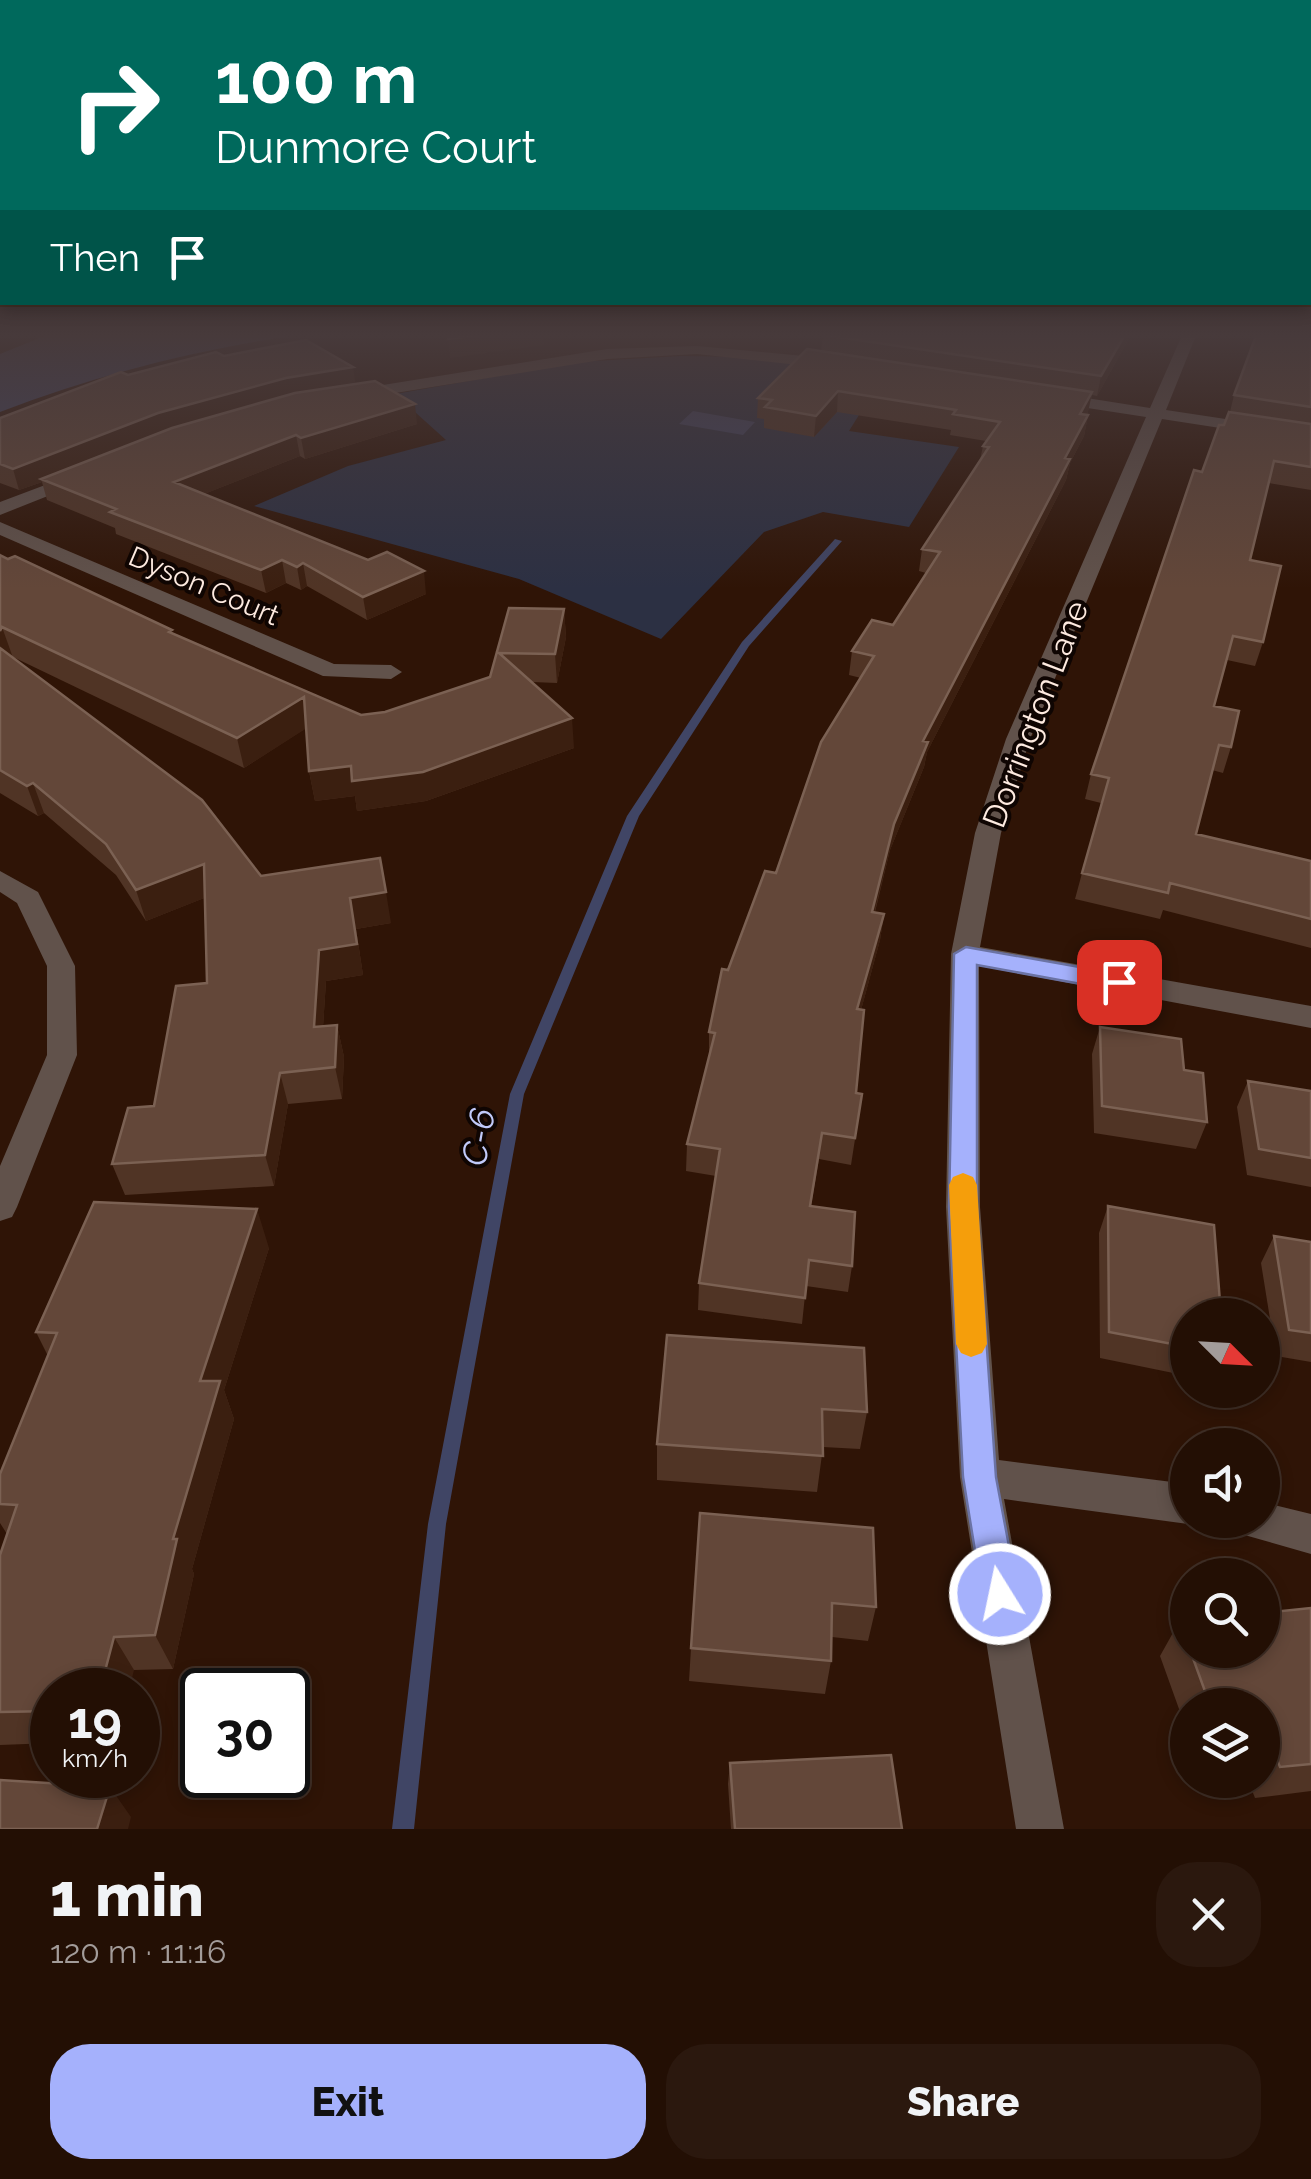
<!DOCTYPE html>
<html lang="en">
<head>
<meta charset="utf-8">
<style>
  :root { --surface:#230f04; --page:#2b180e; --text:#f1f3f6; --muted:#a39c9a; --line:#402f26; --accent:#a5b1fc }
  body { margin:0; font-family:Raleway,sans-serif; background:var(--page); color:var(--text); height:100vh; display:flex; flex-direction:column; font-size:38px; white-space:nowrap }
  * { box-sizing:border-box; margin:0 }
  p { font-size:32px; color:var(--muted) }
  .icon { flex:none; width:55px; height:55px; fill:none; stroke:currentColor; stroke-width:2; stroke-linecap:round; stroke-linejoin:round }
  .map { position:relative; height:1829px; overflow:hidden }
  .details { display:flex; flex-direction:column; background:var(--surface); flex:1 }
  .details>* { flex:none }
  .hud { position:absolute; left:0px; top:0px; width:1312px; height:305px; box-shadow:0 5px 15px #0003,0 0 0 2px var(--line); background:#00695c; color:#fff; overflow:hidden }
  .needle { width:65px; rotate:114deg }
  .buttons { position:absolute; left:1170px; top:1298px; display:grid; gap:20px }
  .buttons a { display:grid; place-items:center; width:110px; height:110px; border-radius:50%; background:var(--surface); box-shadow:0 5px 15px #0003,0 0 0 2px var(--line); font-size:50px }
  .speed { position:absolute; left:30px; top:1668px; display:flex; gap:20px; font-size:50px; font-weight:700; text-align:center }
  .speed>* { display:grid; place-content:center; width:130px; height:130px; border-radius:50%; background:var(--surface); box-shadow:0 5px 15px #0003,0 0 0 2px var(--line); line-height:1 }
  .speed small { font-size:25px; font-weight:400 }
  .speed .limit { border:5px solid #111; border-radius:15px; background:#fff; color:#111 }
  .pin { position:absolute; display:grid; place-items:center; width:85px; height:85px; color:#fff; margin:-42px; border-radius:20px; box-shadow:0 5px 15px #0006 }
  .me { position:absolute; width:110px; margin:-55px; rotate:350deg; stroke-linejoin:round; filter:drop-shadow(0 0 8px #0008) }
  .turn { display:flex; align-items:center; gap:35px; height:210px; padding:0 50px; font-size:45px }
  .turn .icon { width:130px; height:130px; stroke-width:2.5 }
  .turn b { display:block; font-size:70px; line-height:85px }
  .then { display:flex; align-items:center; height:95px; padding:0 50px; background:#0003; gap:20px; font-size:38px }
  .round { display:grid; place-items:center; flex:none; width:105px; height:105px; border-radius:40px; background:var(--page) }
  .overview { display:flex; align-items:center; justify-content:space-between; height:170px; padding:0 50px }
  h1 { font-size:60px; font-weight:800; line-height:75px }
  .cta { display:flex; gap:20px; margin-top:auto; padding:20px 50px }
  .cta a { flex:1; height:115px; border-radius:40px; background:var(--accent); color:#111; font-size:40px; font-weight:800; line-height:115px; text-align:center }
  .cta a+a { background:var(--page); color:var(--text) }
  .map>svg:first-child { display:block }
  .green { fill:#2c3043 }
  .water { fill:#404565 }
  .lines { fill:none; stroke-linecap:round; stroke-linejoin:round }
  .stream { fill:#404565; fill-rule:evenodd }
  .minor { fill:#61524b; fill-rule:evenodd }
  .wall { fill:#503425 }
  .shaded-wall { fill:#3b1f10 }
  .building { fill:#634739; stroke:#7b6153; stroke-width:2.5 }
  .route { fill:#a5b1fc; stroke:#6b73a4; stroke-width:2.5 }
  .slow { fill:#f59e0b }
  .labels { text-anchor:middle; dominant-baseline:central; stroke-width:8; stroke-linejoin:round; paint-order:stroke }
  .far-street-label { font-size:28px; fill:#fdeae0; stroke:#0f0502 }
  .street-label { font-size:32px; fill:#fdeae0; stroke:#0f0502 }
  .water-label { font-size:35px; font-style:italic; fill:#c1cafa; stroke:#0f0502 }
</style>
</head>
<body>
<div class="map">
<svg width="1311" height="1829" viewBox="0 0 1311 1829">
  <rect width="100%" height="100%" fill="#2f1406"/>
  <path class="green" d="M681 356 751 357 882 378 849 431 959 447 909 527 823 512 764 532 661 639 519 579 254 506 348 466 446 440 395 394 577 362Z"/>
  <path class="water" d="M52 333H308C201 349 101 373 0 412V354Z
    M693 411 755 422 743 435 679 424Z"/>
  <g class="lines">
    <path class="stream" d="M835 539 842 541 749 646 639 816 524 1094 446 1524 414 1829H392L428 1524 510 1094 627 816 742 642Z"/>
    <path class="minor" d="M1183 333H1197L1166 410 1311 432V442L1162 419 1030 739 1001 833 980 947 1311 1006V1028L979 966 980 1207 999 1460 1188 1484V1520H1197L1188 1524 1004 1499 1064 1829H1016L960 1477 946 1207 951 954 975 833 1006 739 1146 417 1055 403 1047 398 1055 393 1150 408Z
      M697 346 835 359 843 364 835 369 697 354 607 359 352 400 344 395 352 390 607 349Z
      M77 473 86 478 83 482 0 515V502Z
      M0 522 334 664 391 665 402 672 391 679 323 676 0 535Z
      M0 871 38 892 75 966 77 1055 17 1207 12 1217 0 1221V1166L47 1055V966L17 903 0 892Z
      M1262 1502 1311 1514V1554L1241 1534 1235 1520H1262Z"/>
  </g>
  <path class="wall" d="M825 333H1132L1097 396 1092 395 1087 415H1088L1084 436 1070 463 1066 480 927 752 924 767 890 850 875 912 884 914 880 940 861 1010 856 1093 862 1094 851 1165 819 1159 811 1206 852 1266 848 1292 806 1286 802 1324 698 1310 699 1283 716 1176 686 1171 687 1144 709 1059V1032L728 970 776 873 861 678 849 675 852 651 893 625 926 573 919 571 922 549 980 460 983 446 986 441 950 435 951 430 837 412 814 437 764 428V419L757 418 758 398 821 351 823 335Z
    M1311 333V490L1269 483 1250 560 1263 642 1255 666 1227 660 1214 706 1231 747 1223 773 1212 770 1196 834 1311 861V948L1163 910 1160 919 1075 899 1101 803 1085 799 1091 774 1202 472 1230 412 1234 395Z
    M224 356 355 384 417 424 305 459 300 456 204 494 426 594 367 620 307 586 301 590 286 583 266 593 116 534 115 528 47 500 42 482 19 490 0 483V418L128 375Z
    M0 555 173 633 361 715 385 712 490 677 509 608 564 609 566 637 557 683 532 682 574 748 426 801 357 811 355 796 315 801 309 771 306 728 244 768 11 656 261 876 391 923 356 929 363 975 326 981 323 1027 337 1025 344 1057 342 1099 288 1104 274 1186 125 1195 112 1164 154 1106 207 983 204 898 146 921 116 875 44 813 38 816 0 793Z
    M1100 1027 1184 1070 1207 1122 1196 1149 1094 1133 1092 1054Z
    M1248 1081 1311 1091V1187L1247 1175 1237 1107Z
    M1108 1206 1188 1315V1376L1100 1358 1099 1233Z
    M1274 1236 1311 1242V1362L1276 1356 1261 1263Z
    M269 1248 224 1390 234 1419 192 1569 194 1574 173 1669 134 1670 52 1690V1743L0 1745V1555L7 1534 0 1523V1474L48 1356 36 1332Z
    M667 1335 867 1412 860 1449 823 1447 817 1492 657 1480V1444Z
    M873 1528 876 1607 868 1641 832 1637 831 1661 825 1694 689 1681 691 1648Z
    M1311 1608V1791L1255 1798 1248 1780H1262V1705H1188V1734L1160 1656 1179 1622H1188V1650H1262Z
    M730 1763 902 1829H731L728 1784Z"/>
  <path class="shaded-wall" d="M494 333H543L544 345 450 358 448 339Z
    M1126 333H1132L1097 396 1101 376Z
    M353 367 356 387 41 479 42 482 19 490 13 469 158 413 286 378Z
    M838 391 837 412 814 437 816 416Z
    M1092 392 1088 412 1076 435 1080 414Z
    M415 404 417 424 305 459 301 438Z
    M1088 415 1084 436 1070 463 1066 480 927 752 924 767 890 850 868 938 872 912 894 824 923 741 1065 458Z
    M296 435 300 456 179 504 174 482Z
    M282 560 286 583 266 593 261 570Z
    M303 563 307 586 301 590 297 567Z
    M424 571 426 594 367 620 363 597Z
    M564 609 566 637 557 683 555 654Z
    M2 627 12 655 2 670 0 663V631Z
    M304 697 310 726 244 768 237 738Z
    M572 718 574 748 426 801 357 811 355 796 315 801 309 771Z
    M33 783 44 813 38 816 27 786Z
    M204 864 212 895 146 921 136 890Z
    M386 892 391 923 356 929 363 975 326 981 321 1059 314 1027 319 950 350 898Z
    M884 914 880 940 854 1036 857 1009Z
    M337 1025 344 1057 342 1099 335 1067Z
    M280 1073 288 1104 274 1186 265 1155Z
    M257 1209 269 1248 224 1390 234 1419 192 1569 194 1574 173 1669 155 1635 200 1381Z
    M114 1637 134 1670 129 1690H100Z
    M110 1787 131 1817 128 1829H97Z"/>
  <path class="building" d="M450 333H494L448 339Z
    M825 333H1126L1101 376 823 335Z
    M1257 333H1311V407L1234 395Z
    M306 340 353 367 286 378 158 413 13 469 0 464V418L121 372 128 375 216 352 224 356Z
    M807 349 1092 392 1080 414 1088 415 1065 458 1070 459 923 741 928 742 894 824 872 912 884 914 857 1009 864 1010 856 1093 862 1094 855 1138 822 1133 810 1206 855 1212 852 1266 809 1260 805 1298 699 1283 720 1149 687 1144 715 1033 709 1032 722 969 728 970 765 871 776 873 821 742 874 656 852 651 872 620 893 625 940 552 922 549 989 447 983 446 1000 422 953 414 956 410 838 391 816 416 765 407 772 400 758 398Z
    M375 381 415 404 301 438 296 435 174 482 368 560 387 552 424 571 363 597 303 563 297 567 282 560 261 570 110 512 116 509 41 479 172 428 295 393Z
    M1229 412 1311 424V467L1274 461 1250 560 1281 566 1263 642 1233 636 1214 706 1239 711 1231 747 1219 745 1196 834 1311 861V919L1170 883 1168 893 1082 873 1109 778 1091 774 1194 470 1202 472 1219 425H1224Z
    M0 555 8 559 15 556 172 630 169 632 361 715 385 712 490 677 509 608 564 609 555 654 499 653 572 718 423 772 352 781 351 766 309 771 304 697 237 738 2 627 0 631Z
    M0 648 202 800 261 876 380 858 386 892 350 898 357 944 319 950 314 1027 337 1025 335 1067 280 1073 265 1155 112 1164 128 1108 154 1106 176 986 207 983 204 864 136 890 106 844 33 783 27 786 0 770Z
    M1100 1027 1181 1039 1184 1070 1203 1073 1207 1122 1102 1106Z
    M1248 1081 1311 1091V1158L1259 1149Z
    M94 1202 257 1209 200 1381H220L173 1539H177L155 1635 114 1637 100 1690H52V1711L0 1712V1555L17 1505 0 1504V1474L57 1333 36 1332Z
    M1108 1206 1214 1225 1221 1315H1188V1347L1109 1332Z
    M1274 1236 1311 1242V1333L1289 1330Z
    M667 1335 864 1348 867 1412 822 1409 823 1456 657 1444Z
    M700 1513 873 1528 876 1607 832 1603 831 1661 691 1648Z
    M1311 1608V1764L1280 1767 1266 1732 1262 1733V1705H1210L1190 1650H1262V1613Z
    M1179 1622H1188V1645Z
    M891 1755 902 1829H735L730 1763Z
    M0 1780 110 1787 97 1829H0Z"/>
  <linearGradient id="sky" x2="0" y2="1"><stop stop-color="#1a0b03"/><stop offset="0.57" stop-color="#473a3b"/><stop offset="1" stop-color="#473a3b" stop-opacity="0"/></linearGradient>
  <rect width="1311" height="589" fill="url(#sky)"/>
  <path class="route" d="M966 947 1119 974 1131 982 1119 991 977 965V1207L996 1477 1018 1594 1012 1607 1000 1612 988 1607 982 1594 963 1477 949 1207 954 954Z"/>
  <path class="slow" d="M963 1173 973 1177 977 1185 987 1344 982 1353 971 1357 961 1353 956 1344 949 1185 953 1177Z"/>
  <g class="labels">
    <g class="far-street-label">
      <text transform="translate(204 586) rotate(23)">Dyson Court</text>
    </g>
    <g class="street-label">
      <text transform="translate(1035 714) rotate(-69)">Dorrington Lane</text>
    </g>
    <g class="water-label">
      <text transform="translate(478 1137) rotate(-80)">C-6</text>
    </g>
  </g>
</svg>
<div class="buttons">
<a><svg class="needle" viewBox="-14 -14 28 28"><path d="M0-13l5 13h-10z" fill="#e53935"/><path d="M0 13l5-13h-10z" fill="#a39c9a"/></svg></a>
<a><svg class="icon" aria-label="sound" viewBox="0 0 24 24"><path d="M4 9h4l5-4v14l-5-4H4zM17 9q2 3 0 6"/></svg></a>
<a><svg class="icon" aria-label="search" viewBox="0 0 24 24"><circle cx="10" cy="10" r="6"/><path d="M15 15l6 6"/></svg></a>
<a><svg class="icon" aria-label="layers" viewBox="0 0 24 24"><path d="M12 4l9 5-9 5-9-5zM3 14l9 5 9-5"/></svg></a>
</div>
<div class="speed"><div>19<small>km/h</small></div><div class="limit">30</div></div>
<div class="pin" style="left:1119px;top:982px;background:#d93025"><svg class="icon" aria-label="arrive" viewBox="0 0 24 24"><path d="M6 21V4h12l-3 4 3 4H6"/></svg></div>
<svg class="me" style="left:1000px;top:1594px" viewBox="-20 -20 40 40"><circle r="17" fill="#a5b1fc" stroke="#fff" stroke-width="3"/><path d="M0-11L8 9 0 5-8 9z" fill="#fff"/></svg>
<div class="hud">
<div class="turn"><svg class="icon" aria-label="right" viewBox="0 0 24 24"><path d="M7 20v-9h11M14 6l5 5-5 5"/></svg><div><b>100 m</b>Dunmore Court</div></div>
<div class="then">Then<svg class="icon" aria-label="arrive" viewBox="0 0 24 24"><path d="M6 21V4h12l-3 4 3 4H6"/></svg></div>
</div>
</div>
<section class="details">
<div class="overview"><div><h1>1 min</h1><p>120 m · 11:16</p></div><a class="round"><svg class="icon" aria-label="close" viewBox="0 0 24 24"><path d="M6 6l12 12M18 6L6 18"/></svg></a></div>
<div class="cta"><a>Exit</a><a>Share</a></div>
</section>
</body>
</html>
